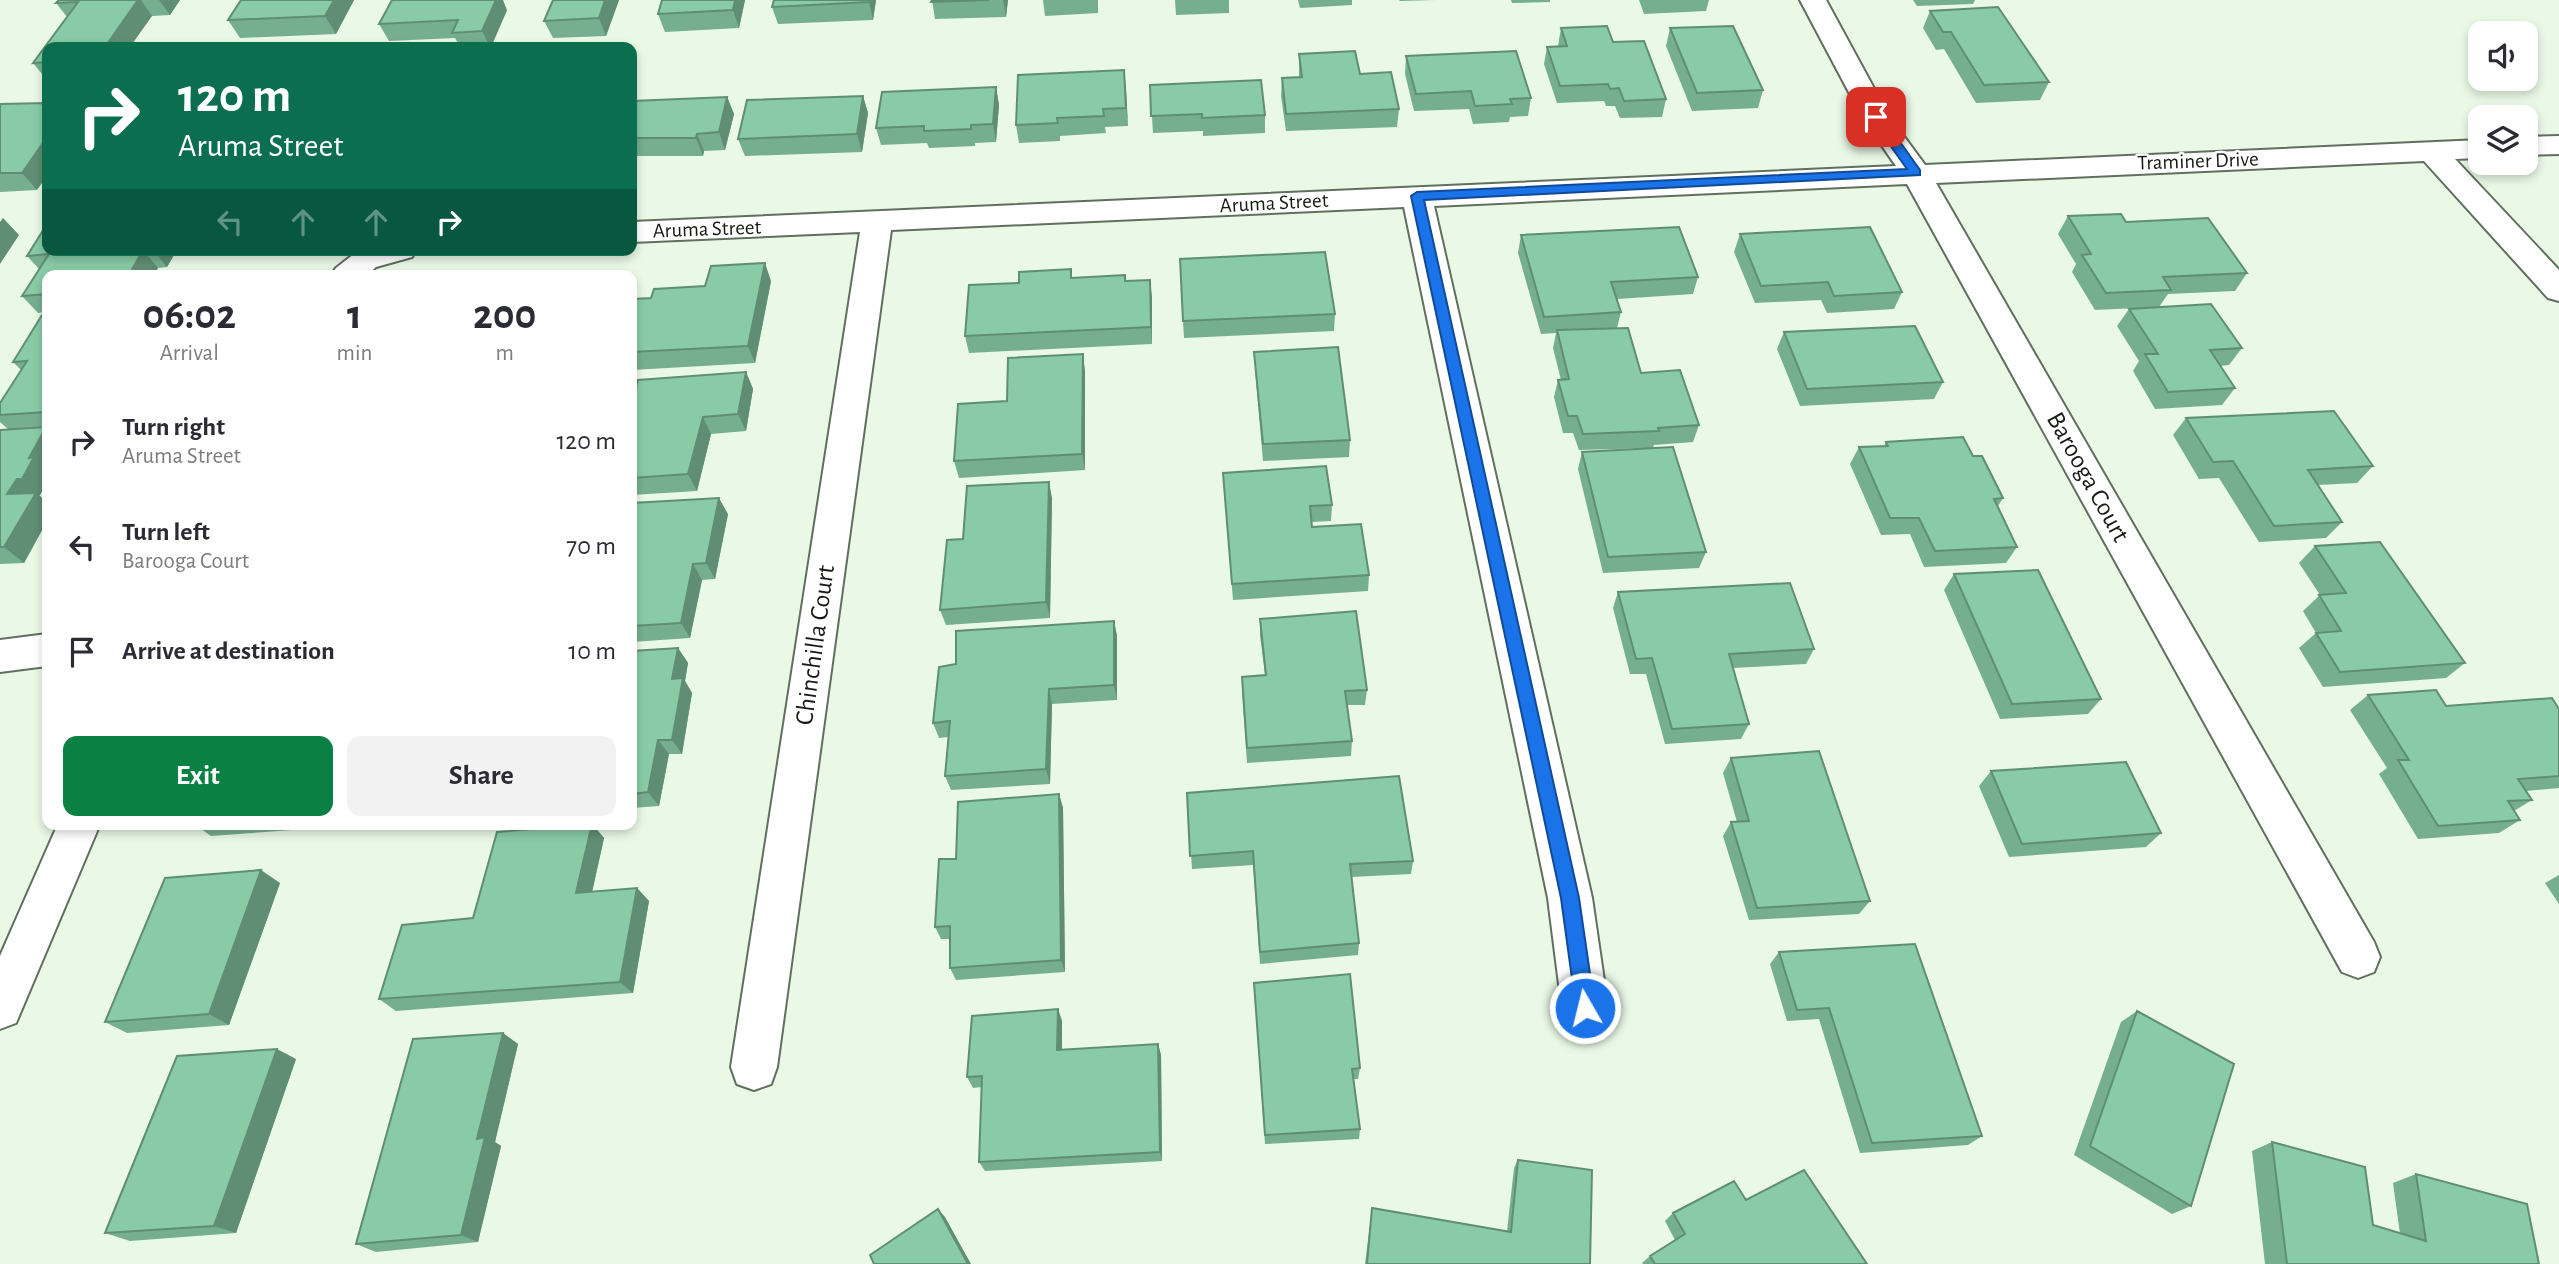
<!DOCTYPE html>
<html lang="en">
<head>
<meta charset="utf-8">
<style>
  :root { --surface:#fff; --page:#f2f2f3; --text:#2b2b33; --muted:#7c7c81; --accent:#0b8043 }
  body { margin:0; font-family:"Alegreya Sans",sans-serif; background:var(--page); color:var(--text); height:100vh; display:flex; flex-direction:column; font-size:26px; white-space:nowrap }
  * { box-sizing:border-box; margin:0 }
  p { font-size:23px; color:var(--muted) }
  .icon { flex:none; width:38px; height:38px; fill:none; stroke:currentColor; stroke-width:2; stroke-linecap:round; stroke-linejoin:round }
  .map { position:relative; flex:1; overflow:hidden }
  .drawer { position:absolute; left:42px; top:270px; width:595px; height:560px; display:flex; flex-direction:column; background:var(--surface); border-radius:14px; box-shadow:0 4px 10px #0003 }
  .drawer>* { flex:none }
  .guide { position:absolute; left:42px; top:42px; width:595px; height:214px; border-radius:14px; box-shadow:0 4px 10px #0003; background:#0b6e4f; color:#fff; overflow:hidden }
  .fabs { position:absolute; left:2468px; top:21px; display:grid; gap:14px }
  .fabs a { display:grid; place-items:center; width:70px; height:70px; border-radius:14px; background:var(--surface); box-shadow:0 4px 10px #0003; font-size:35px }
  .pin { position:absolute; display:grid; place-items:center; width:60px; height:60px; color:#fff; margin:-30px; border-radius:14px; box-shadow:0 4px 10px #0006 }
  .me { position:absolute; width:77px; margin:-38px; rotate:352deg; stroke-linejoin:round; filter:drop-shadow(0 0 5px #0008) }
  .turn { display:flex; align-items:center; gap:24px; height:147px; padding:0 21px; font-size:32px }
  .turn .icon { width:91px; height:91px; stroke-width:2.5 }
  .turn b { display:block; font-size:49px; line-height:60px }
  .lanes { display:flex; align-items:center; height:66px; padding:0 21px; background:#0003; justify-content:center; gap:35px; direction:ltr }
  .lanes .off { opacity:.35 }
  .eta { display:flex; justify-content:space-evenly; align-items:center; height:119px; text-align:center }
  .eta b { font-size:42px; font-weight:700; line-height:49px }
  .cta { display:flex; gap:14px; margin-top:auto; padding:14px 21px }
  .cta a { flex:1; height:80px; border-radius:14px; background:var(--accent); color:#fff; font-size:28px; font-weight:700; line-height:80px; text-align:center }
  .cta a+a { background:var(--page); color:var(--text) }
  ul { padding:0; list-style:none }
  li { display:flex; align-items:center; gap:21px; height:105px; padding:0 21px }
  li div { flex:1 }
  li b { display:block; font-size:26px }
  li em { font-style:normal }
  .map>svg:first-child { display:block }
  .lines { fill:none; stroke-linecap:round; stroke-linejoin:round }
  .street-casing { stroke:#606f5e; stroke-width:4 }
  .street { fill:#fff; fill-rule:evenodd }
  .wall { fill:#76af8f }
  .shaded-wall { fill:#608e74 }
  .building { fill:#89cba6; stroke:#608e74; stroke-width:2 }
  .route { fill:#1a73e8; stroke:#114b97; stroke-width:2 }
  .labels { text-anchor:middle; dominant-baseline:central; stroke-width:5; stroke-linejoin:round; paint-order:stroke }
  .far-street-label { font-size:21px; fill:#161c15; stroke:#fff }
  .street-label { font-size:26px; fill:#161c15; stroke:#fff }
</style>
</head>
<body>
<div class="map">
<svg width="2559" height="1264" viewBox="0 0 2559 1264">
  <rect width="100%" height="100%" fill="#e9f9e6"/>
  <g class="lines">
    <g class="street-casing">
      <path id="street" d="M1800 0H1826L1889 116 1925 165 2480 140V158L2455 159 2559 270V301L2548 298 2424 161 1936 183 2374 942 2380 957 2374 972 2358 978 2342 972 1907 184 1434 206 1592 898 1608 1008 1601 1024 1585 1030 1569 1024 1562 1008 1548 898 1404 207 891 230 777 1067 771 1084 754 1090 737 1084 731 1067 860 232 632 242V222L1896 166 1862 117Z
        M2559 136V154L2525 155V137Z
        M359 250H416L412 257 376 267 367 275H331L336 268Z
        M47 634V666L0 672V640Z
        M58 824H100L16 1023 0 1029V956Z"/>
    </g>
    <use href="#street" class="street"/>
  </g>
  <path class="wall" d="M59 0H180L170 15 152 16 47 47V80L33 63 67 17 56 3Z
    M354 0 336 34 240 38 228 20Z
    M553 0H619L606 36 553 38 544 21Z
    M662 0H745L739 28 665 32 658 14Z
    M774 0H876L873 20 778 24 772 7Z
    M932 0H1008L1006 17 935 19Z
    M1043 0H1098V13L1045 16Z
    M1175 0H1229V13L1176 15Z
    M1298 0H1352V5L1300 8Z
    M1399 0H1436L1400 1Z
    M1511 0H1550V2L1512 3Z
    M1639 0H1709L1706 11 1644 14Z
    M1913 0H1975L1973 4 1917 6Z
    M507 10 491 47H460L455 38 389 41 379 24Z
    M1930 11 2049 82 2040 100 1976 103 1944 49 1936 50 1923 28Z
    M1561 28 1613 42 1666 99 1662 117 1620 118 1615 106H1606L1604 101 1557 103 1544 64 1547 47 1558 46Z
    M1670 28 1763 90 1758 108 1692 111 1666 46Z
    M1299 54 1360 74 1399 109 1397 127 1286 131 1281 96 1282 78 1299 77Z
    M1406 56 1531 98 1528 116 1510 117 1509 122 1473 124 1469 109 1414 111 1405 74Z
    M1124 70 1128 126 1105 127 1106 133 1060 136V141L1019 143 1016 125Z
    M1150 85 1265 115V133L1203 136V131L1153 133Z
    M996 87 999 105 996 142 975 143V146L929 148 927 143 881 145 876 128Z
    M863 96 868 113 862 152 745 156 738 139Z
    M727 97 734 114 725 150 704 151 703 156H632V101Z
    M0 104 37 190 0 192Z
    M2068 216 2126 222 2247 273 2235 291 2168 294 2159 307 2095 310 2072 272 2076 264 2058 234Z
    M47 224 177 250 167 267 158 268 154 275H47V312L38 313 22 296 39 269 27 256Z
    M1740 234 1902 292 1894 309 1827 313 1821 300 1755 303 1734 252Z
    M1521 235 1698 277 1693 294 1617 299 1621 312 1617 328 1641 373 1699 425 1693 442 1654 445 1653 448 1706 552 1699 568 1603 573 1578 469 1582 452 1650 448 1579 450 1573 433H1563L1554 397 1558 380H1561L1553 348 1556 333 1541 334 1518 253Z
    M1072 278 1125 281 1152 297V344L969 353 965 336 1019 283Z
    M771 281 755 363 632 370V299L651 298 705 286Z
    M2129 309 2242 348 2229 365 2220 366 2235 388 2222 405 2155 409 2133 371 2139 361 2117 326Z
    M1335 314 1334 331 1184 338 1183 321Z
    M47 315V482L40 495H39L47 503V521L24 563 0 564V430L8 429 0 422V403L21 370 13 362Z
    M1784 332 1943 382 1934 399 1800 406 1777 349Z
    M1254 352 1350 440 1349 457 1263 461 1255 369Z
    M1083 354 1085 372V470L959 478 954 461 1007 401Z
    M746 372 753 389 746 431 711 434 697 491 632 495V401Z
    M2186 418 2373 466 2357 483 2318 485 2342 522 2326 538 2259 542 2219 478 2199 479 2173 435Z
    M1886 442 1973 456 2003 498 1998 506 2017 547 2006 563 1924 567 1910 534 1881 535 1850 464 1859 447 1884 446Z
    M1224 489 1332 505 1331 521 1312 522V527L1369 575 1368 591 1233 600Z
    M1052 498 1050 618 946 625 940 610 963 539Z
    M632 503 728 514 715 579 702 580 690 638 632 642Z
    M2315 546 2465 663 2446 678 2323 687 2299 648 2316 633 2303 611 2320 595 2299 563Z
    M1954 574 2101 699 2088 714 2000 719 1944 590Z
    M1618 592 1814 649 1806 664 1733 668 1749 724 1741 739 1665 744 1646 674H1630L1613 608Z
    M1260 619 1367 690 1365 705H1347L1352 741 1351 756 1247 763 1242 692 1265 675 1260 635Z
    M1114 621 1117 636V700L1052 704 1050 784 951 790 945 776 949 737 939 738 933 723 956 664Z
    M678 648 688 663 685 681 692 693 682 754H669L659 806 632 808V651Z
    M2368 695 2446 706 2559 709V788L2526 791 2532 800 2514 811 2520 820 2499 833 2418 839 2379 774 2387 768 2350 710Z
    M1731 758 1870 901 1859 914 1749 920 1723 836 1731 822H1737L1723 773Z
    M1991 771 2161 833 2146 847 2009 857 1979 786Z
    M1187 793 1413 861 1411 874 1351 877 1359 943 1358 955 1260 964 1253 865 1192 869Z
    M1059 794 1063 808 1065 972 956 980 950 968V939H941L935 927Z
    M194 824H335L334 827 211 836Z
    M592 824 604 838 592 892 637 888 649 901 633 993 396 1011 379 999 473 918Z
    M2559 875V904L2545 883Z
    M280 883 229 1025 127 1033 105 1022Z
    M1779 952 1982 1136 1968 1145 1860 1153 1819 1019 1787 1021 1770 964Z
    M1254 983 1360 1068 1358 1079H1354L1360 1129 1359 1139 1265 1144Z
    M1058 1009 1062 1021V1050L1158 1044 1161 1055 1162 1161 985 1171 979 1162 982 1087 973 1088 967 1077Z
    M2137 1011 2191 1206 2172 1214 2074 1155 2121 1022Z
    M503 1033 518 1044 495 1142 501 1146 478 1242 376 1252 356 1244Z
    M296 1059 236 1233 130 1241 105 1233Z
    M2272 1142 2373 1225 2400 1234 2393 1183 2416 1174 2539 1264H2265L2252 1151Z
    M1518 1160 1590 1264H1365L1372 1208 1507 1231 1514 1168Z
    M1746 1200 1867 1264H1643L1642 1263 1650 1256 1675 1240 1665 1221 1673 1213Z"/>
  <path class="shaded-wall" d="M138 0H141L152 16 130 47H105Z
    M159 0H180L170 15Z
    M334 0H354L336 34 325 16Z
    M496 0H503L507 10 491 47H490L482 31Z
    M605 0H619L606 36 599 18Z
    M735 0H745L739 28 733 10Z
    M869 0H876L873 20 869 2Z
    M1003 0H1008L1006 17Z
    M1124 70 1126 88 1128 126 1126 108Z
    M996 87 999 105 996 142 993 124Z
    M863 96 868 113 862 152 857 134Z
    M727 97 734 114 725 150 719 132Z
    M697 134 704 151 703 156 696 138Z
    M47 137V176L37 190 22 173Z
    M3 218 19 235 0 264V222Z
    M143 250 158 268 154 275H129Z
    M153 250H177L167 267Z
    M765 263 771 281 755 363 748 346Z
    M1150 280 1152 297V344L1151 327Z
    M1083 354 1085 372V470L1082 454Z
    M746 372 753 389 746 431 738 414Z
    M703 417 711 434 697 491 688 474Z
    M46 427 47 428V482L40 495H39L47 503V521L24 563 4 547 7 494Z
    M1049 482 1052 498 1050 618 1046 602Z
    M719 498 728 514 715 579 706 563Z
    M693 564 702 580 690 638 681 623Z
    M1114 621 1117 636V700L1114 685Z
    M678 648 688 663 685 681 692 693 682 754 672 740V679Z
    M1049 689 1052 704 1050 784 1046 769Z
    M658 740 669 754 659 806 648 792Z
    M1059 794 1063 808 1065 972 1061 960Z
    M592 824 604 838 589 906 576 893Z
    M261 870 280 883 229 1025 209 1014Z
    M637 888 649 901 633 993 620 982Z
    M1058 1009 1062 1021V1061L1057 1050Z
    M503 1033 518 1044 495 1142 501 1146 478 1242 461 1235 477 1139Z
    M1158 1044 1161 1055 1162 1161 1160 1152Z
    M277 1049 296 1059 236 1233 214 1226Z
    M938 1209 945 1217 971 1264H968Z"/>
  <path class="building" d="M59 0H138L105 47H47V62L33 63 78 2 56 3Z
    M241 0H334L325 16 228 20Z
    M392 0H496L482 31 452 33 458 20 379 24Z
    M553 0H605L599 18 544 21Z
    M662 0H735L733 10 658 14Z
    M774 0H869V2L772 7Z
    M932 0H989L931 2Z
    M1998 7 2049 82 1984 85 1951 32H1943L1930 11Z
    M1607 26 1613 42 1644 41 1666 99 1624 101 1619 88 1610 89 1608 84 1560 86 1547 47 1567 46 1561 28Z
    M1733 26 1763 90 1697 93 1670 28Z
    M1355 51 1360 74 1391 72 1399 109 1286 114 1282 78 1302 77 1299 54Z
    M1516 51 1531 98 1510 99 1512 104 1475 106 1471 91 1416 94 1406 56Z
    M1124 70 1126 108 1103 109 1104 116 1057 118 1058 123 1016 125 1018 75Z
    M1261 80 1265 115 1202 118V114L1151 116 1150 85Z
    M996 87 993 124 971 125V129L924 131V126L876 128 882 92Z
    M863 96 857 134 738 139 747 100Z
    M727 97 719 132 697 134 696 138H632V101Z
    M47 103V137L22 173H0V104Z
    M2121 214 2126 222 2208 218 2247 273 2163 277 2171 290 2106 293 2082 255 2091 254 2068 216Z
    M47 224V250H147H143L129 275H47V294L22 296 49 254 27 256Z
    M1679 227 1698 277 1611 282 1621 312 1544 317 1521 235Z
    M1870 227 1902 292 1834 296 1828 282 1761 286 1740 234Z
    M1325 252 1335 314 1183 321 1180 259Z
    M765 263 748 346 632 352V299L651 298 654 289 705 286 711 266Z
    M1071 269V278L1125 275V281L1150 280 1151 327 965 336 969 285 1019 283V272Z
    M2211 304 2242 348 2210 350 2235 388 2168 392 2145 354H2158L2129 309Z
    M42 315H47V412L0 415V403L27 361 13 362Z
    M1915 326 1943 382 1807 389 1784 332Z
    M1628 328 1641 373 1680 370 1699 425 1658 428 1659 431 1583 434 1577 416H1568L1558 380 1569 379 1557 330Z
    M1338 347 1350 440 1263 444 1254 352Z
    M1083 354 1082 454 954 461 958 404 1007 401 1008 358Z
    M746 372 738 414 703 417 688 474 632 478V401L638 380Z
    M2334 411 2373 466 2308 470 2342 522 2274 526 2233 461 2213 462 2186 418Z
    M46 427 29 458 34 457 22 479H17L7 494 36 493 4 547H0V430Z
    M1963 437 1973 456H1982L2003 498 1994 499 2017 547 1935 551 1919 518H1890L1859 447 1888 446 1886 442Z
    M1673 447 1706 552 1608 557 1582 452Z
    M1326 466 1332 505 1310 506 1312 527 1361 524 1369 575 1232 584 1223 473Z
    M1049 482 1046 602 940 610 947 540 963 539 967 486Z
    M719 498 706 563 693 564 681 623 632 626V503Z
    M2380 542 2465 663 2340 672 2316 633 2341 631 2319 595 2346 593 2315 546Z
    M2038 570 2101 699 2012 704 1954 574Z
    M1790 583 1814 649 1729 654 1749 724 1672 729 1652 658 1636 659 1618 592Z
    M1356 611 1367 690 1345 691 1352 741 1247 748 1242 677 1266 675 1260 619Z
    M1114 621V685L1049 689 1046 769 945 776 950 721 933 723 939 667 956 664V631Z
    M678 648 672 679 683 678 672 740H658L648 792 632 794V651Z
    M2436 690 2446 706 2552 698 2559 709V776L2518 779 2532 800 2508 801 2520 820 2438 826 2398 760H2409L2368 695Z
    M1819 751 1870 901 1757 908 1731 822 1749 821 1731 758Z
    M2126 762 2161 833 2022 844 1991 771Z
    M1399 776 1413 861 1350 864 1359 943 1260 952 1253 851 1190 856 1187 793Z
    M1059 794 1061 960 950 968V926L935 927 939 859H956L958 802Z
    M592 824 576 893 637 888 620 982 379 999 402 925 473 918 497 832Z
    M261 870 209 1014 105 1022 165 878Z
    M1915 944 1982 1136 1872 1143 1829 1008 1797 1010 1779 952Z
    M1350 974 1360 1068 1352 1069 1360 1129 1265 1135 1254 983Z
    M1058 1009 1057 1050 1158 1044 1160 1152 979 1162 982 1076 967 1077 972 1016Z
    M2137 1011 2234 1064 2191 1206 2090 1146Z
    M503 1033 477 1139 485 1137 461 1235 356 1244 413 1039Z
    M277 1049 214 1226 105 1233 177 1056Z
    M2272 1142 2365 1167 2373 1225 2426 1241 2416 1174 2527 1204 2539 1264H2287Z
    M1518 1160 1592 1170 1590 1264H1367L1372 1208 1511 1232Z
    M1804 1170 1867 1264H1655L1650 1256 1685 1234 1673 1213 1734 1181 1746 1200Z
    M938 1209 968 1264H874L870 1255Z"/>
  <path class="route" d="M1876 113 1880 114 1920 170V175L1424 200 1579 898 1595 1008 1592 1015 1585 1017 1579 1015 1576 1008 1561 898 1411 196 1417 192 1907 169 1870 117Z"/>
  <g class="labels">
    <g class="far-street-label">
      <text transform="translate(2198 161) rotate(-2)">Traminer Drive</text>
      <text transform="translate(1274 203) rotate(-3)">Aruma Street</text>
      <text transform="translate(707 229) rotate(-2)">Aruma Street</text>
    </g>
    <g class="street-label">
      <text transform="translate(2088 477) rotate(61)">Barooga Court</text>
      <text transform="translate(815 645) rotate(-82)">Chinchilla Court</text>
    </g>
  </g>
</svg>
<div class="fabs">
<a><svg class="icon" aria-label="sound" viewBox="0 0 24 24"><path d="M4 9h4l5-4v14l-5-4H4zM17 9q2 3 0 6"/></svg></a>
<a><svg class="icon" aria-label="layers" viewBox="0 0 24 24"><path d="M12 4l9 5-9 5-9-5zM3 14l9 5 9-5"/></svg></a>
</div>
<div class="pin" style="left:1876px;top:117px;background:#d93025"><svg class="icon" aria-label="arrive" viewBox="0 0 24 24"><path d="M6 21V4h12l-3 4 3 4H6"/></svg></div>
<svg class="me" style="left:1585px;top:1008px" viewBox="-20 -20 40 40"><circle r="17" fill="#1a73e8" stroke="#fff" stroke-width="3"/><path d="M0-11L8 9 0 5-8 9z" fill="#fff"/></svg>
<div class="guide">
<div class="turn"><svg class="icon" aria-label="right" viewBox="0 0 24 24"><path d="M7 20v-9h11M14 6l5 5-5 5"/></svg><div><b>120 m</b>Aruma Street</div></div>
<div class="lanes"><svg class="icon off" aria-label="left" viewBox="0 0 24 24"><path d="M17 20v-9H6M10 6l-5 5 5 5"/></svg><svg class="icon off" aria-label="ahead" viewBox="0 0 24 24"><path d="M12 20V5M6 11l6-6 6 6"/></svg><svg class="icon off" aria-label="ahead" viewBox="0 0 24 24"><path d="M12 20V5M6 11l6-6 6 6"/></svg><svg class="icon" aria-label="right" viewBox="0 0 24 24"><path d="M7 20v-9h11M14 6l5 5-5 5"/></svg></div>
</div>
<section class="drawer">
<div class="eta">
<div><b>06:02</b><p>Arrival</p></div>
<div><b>1</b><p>min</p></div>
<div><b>200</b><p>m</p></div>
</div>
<ul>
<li><svg class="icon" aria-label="right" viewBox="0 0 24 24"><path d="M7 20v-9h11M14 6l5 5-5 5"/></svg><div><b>Turn right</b><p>Aruma Street</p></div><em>120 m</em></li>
<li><svg class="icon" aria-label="left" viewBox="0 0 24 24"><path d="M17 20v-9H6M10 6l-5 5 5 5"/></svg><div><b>Turn left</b><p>Barooga Court</p></div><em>70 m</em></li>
<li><svg class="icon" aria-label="arrive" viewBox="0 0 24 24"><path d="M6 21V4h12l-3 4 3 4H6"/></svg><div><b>Arrive at destination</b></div><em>10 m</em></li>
</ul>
<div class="cta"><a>Exit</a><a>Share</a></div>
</section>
</div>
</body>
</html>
